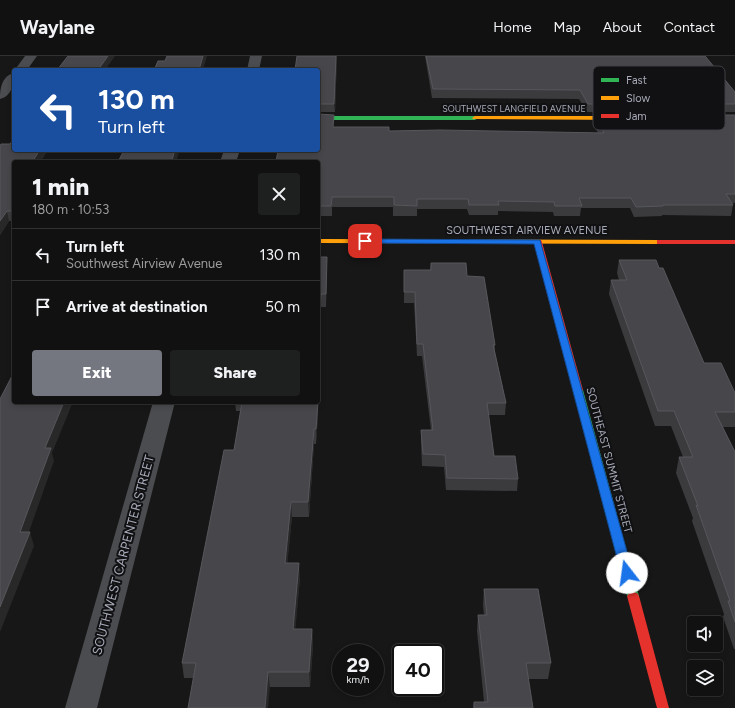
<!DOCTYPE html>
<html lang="en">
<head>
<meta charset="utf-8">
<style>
  :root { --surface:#111; --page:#1e1f1f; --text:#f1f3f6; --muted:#9c9d9f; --line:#303131; --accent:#757780 }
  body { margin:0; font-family:Figtree,sans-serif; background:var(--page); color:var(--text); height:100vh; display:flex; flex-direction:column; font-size:15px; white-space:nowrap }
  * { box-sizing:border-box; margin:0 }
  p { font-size:13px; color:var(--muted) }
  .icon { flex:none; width:22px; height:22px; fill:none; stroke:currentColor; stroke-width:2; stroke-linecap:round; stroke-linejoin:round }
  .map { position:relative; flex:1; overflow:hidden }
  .drawer { position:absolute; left:12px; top:104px; width:308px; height:244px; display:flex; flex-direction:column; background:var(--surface); border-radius:4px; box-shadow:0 2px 6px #0003,0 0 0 1px var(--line) }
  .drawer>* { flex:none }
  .top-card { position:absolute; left:12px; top:12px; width:308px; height:84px; border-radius:4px; box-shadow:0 2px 6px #0003,0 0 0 1px var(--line); background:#1a4fa0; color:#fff; overflow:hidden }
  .controls { position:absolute; left:687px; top:560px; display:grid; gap:8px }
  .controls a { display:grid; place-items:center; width:36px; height:36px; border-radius:4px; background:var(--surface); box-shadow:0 2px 6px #0003,0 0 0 1px var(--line); font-size:20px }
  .speed { position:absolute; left:332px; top:588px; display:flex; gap:8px; font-size:20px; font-weight:700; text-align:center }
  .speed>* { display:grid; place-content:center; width:52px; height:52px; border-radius:50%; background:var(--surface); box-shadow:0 2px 6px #0003,0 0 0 1px var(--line); line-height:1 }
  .speed small { font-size:10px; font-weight:400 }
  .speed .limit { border:2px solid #111; border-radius:6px; background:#fff; color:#111 }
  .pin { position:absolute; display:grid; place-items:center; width:34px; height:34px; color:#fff; margin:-17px; border-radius:8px; box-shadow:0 2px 6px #0006 }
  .me { position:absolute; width:44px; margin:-22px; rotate:345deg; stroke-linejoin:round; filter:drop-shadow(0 0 3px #0008) }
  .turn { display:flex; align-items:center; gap:14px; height:84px; padding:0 20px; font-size:18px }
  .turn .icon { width:52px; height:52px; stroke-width:2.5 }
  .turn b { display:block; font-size:28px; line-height:34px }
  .round { display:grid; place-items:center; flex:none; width:42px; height:42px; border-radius:4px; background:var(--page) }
  .summary { display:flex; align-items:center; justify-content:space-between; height:68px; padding:0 20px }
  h1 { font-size:24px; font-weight:800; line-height:30px }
  .action { display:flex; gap:8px; margin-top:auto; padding:8px 20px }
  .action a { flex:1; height:46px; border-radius:4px; background:var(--accent); color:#fff; font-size:16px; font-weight:800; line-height:46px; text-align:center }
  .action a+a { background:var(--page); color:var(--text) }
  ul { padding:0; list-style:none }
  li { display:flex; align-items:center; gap:12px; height:52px; padding:0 20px; border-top:1px solid var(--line) }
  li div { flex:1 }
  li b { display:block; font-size:15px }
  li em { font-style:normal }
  header { display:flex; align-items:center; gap:24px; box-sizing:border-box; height:56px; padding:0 20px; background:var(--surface); border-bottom:1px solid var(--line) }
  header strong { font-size:19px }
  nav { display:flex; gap:22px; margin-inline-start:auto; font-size:14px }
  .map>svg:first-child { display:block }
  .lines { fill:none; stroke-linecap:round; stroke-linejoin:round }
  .street { fill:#4b4c50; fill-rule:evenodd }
  .fast { fill:#30b455; fill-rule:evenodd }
  .slow { fill:#ff9f0a; fill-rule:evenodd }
  .jam { fill:#e5322d; fill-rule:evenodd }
  .wall { fill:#3b3b3e }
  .shaded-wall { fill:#282829 }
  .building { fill:#47474b; stroke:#56575c }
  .route { fill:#1a73e8; stroke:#114b97 }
  .labels { text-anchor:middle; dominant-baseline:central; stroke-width:4; stroke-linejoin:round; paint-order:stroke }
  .far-street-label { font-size:9px; fill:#a8abb8; stroke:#111113 }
  .street-label { font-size:11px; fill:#a8abb8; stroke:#111113 }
  .near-street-label { font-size:13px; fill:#a8abb8; stroke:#111113 }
  .key { fill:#111113; stroke:#3e3f45; stroke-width:1 }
  .key-label { font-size:11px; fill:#a8abb8 }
</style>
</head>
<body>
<header>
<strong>Waylane</strong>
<nav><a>Home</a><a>Map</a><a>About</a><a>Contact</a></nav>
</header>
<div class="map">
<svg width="735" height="652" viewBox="0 0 735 652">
  <rect width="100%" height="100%" fill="#171717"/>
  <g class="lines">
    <path class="street" d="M25 0H37L27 14 14 15Z
      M250 0H262L259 14H247Z
      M14 17C14 28 12 40 0 43 0 32 2 20 14 17Z
      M224 94H240L236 106H220Z
      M153 346H175L97 652H65Z"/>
    <path class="fast" d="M318 60H475L478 62 475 64H318Z
      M578 331 583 334 639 540 637 543 633 544 629 543 627 540 573 334Z"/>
    <path class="slow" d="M475 60H623L626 62 623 64 473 63 472 62Z
      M318 183 660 184 664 186 660 188 318 187Z"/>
    <path class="jam" d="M535 184H541L542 186 583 334 581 336 578 337 573 334 534 186Z
      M657 184H735V188H657Z
      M633 536 637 537 639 540 669 652H657L627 540 629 537Z"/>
  </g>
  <path class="wall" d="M297 0H337L335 56H318V14Z
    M425 0H705L735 36V56H587L579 43 432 42Z
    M594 59H735V147H732L733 149 731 160 662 159V160L634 161 630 152H581L580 160H554L553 156 498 155V159H469L467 153H417V160H393V151H332V160H318V106L334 71 389 75 598 77 593 68Z
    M0 90 48 94 40 106H14V165H9L0 179Z
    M318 201 327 213 326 251H321L319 309H318Z
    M619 204 659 212 704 307 735 337V371H723L735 396V593H734L723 561 724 558 692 465 693 462 676 417 679 401H683L671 370H655L609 238 611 224H619L617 217Z
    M431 207 467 220 495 289V295L506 347 505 359H488L494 400 518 423 517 435 446 434 444 411 422 410 421 386V374H431L422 300H417L414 247H404V214H430Z
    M235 346H318V360L316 388H314L309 461H292L287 507 300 522 295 573H312L313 589 310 631H270L193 622H184L182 607 234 394 241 355H236Z
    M484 533 551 607 548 623H528L533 652H473L474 646H484L477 575 478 559H484L483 549Z"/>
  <path class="shaded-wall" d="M108 0H115L105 14H98Z
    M203 0H207L203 14H199Z
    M336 0H337L335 56 334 48Z
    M40 94H48L40 106H32Z
    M175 94H180L176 106H172V104Z
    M7 155 9 165 0 179V165Z
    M327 201V213L326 251V238Z
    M321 238V251L319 309 318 295Z
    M64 346H73L52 397 54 405 24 490 20 476 45 392Z
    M318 346V360L316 388V373Z
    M314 373V388L309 461 308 446Z
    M291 446 292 461 286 522 285 507Z
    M30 476 34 490 0 576V551Z
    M299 507 300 522 294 589 293 573Z
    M312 573 313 589 310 631 309 616Z
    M268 616 270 631 268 652H265Z"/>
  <path class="building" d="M68 0H108L98 14H57Z
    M167 0H203L199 14H150V12H155L158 5H165Z
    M297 0H336L334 48H318V14H295Z
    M426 0H705L735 36V48H588L580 34 433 33Z
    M318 58 334 59 333 71H389V75L440 74 604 77 594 59H735V138H726L733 149H663V150L636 151 631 142H579L582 150H555L554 146 498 145 499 149H469L468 143H417V150L394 149V141H332L331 150H318V106H276L278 94H318Z
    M14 83V94H40L32 106H14V155H7L0 165V90L1 88H10Z
    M124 94H175L172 104H174L173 106H118Z
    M318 201H327L326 238H321L318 295Z
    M619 204H656L659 212H663L704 307H721L735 337V356H715L735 396V566L728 545H730L696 449 698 450 679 401H693L674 355H658L611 224H627Z
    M431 207H466L467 220 484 221 495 289H493L506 347H487L494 400H515L518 423 447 422 445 399 423 398 421 374H433L423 288H417L415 236H404V214H431Z
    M14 316V346H64L45 392H51L20 476H30L0 551V343Z
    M242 346H318L316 373H314L308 446H291L285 507H299L293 573H312L309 616H268L265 652H188L196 607H182L224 394H234Z
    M484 533H538L551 607H526L533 652H474V646H488L478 559H487Z"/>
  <path class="route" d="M365 183 540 184 633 517 631 520 627 521 623 520 621 517 534 188 362 187V184Z"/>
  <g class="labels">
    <g class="far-street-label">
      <text x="514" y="52">SOUTHWEST LANGFIELD AVENUE</text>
    </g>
    <g class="street-label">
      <text x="527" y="174">SOUTHWEST AIRVIEW AVENUE</text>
      <text transform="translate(609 404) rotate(75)">SOUTHEAST SUMMIT STREET</text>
    </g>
    <g class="near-street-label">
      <text transform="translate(123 499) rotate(-75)">SOUTHWEST CARPENTER STREET</text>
    </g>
  </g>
  <rect x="593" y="10" width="132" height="64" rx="6" class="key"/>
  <rect x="601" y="22" width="18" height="4" fill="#30b455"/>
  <rect x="601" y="40" width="18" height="4" fill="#ff9f0a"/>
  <rect x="601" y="58" width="18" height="4" fill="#e5322d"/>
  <g class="key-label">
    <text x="626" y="28">Fast</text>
    <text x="626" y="46">Slow</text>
    <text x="626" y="64">Jam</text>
  </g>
</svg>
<div class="controls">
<a><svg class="icon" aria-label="sound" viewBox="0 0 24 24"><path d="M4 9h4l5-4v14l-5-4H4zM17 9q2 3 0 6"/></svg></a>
<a><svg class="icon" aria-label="layers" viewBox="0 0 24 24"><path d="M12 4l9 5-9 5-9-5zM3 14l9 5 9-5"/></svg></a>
</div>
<div class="speed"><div>29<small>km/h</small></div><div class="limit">40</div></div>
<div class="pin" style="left:365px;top:185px;background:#d93025"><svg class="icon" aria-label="arrive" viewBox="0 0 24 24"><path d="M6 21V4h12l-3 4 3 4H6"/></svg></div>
<svg class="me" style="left:627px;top:517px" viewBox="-20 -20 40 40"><circle r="19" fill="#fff"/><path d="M0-13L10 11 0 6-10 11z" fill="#1a73e8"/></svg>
<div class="top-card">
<div class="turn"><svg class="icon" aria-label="left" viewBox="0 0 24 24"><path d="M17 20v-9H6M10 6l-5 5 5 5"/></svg><div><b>130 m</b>Turn left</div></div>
</div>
<section class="drawer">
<div class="summary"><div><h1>1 min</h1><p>180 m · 10:53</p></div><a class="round"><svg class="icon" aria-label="close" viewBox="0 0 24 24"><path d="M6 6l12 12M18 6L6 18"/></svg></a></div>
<ul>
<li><svg class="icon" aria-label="left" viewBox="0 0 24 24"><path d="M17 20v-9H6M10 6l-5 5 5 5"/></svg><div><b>Turn left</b><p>Southwest Airview Avenue</p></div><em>130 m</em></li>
<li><svg class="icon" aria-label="arrive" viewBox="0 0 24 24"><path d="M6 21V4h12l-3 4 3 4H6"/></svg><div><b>Arrive at destination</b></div><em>50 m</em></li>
</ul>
<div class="action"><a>Exit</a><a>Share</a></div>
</section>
</div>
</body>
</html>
